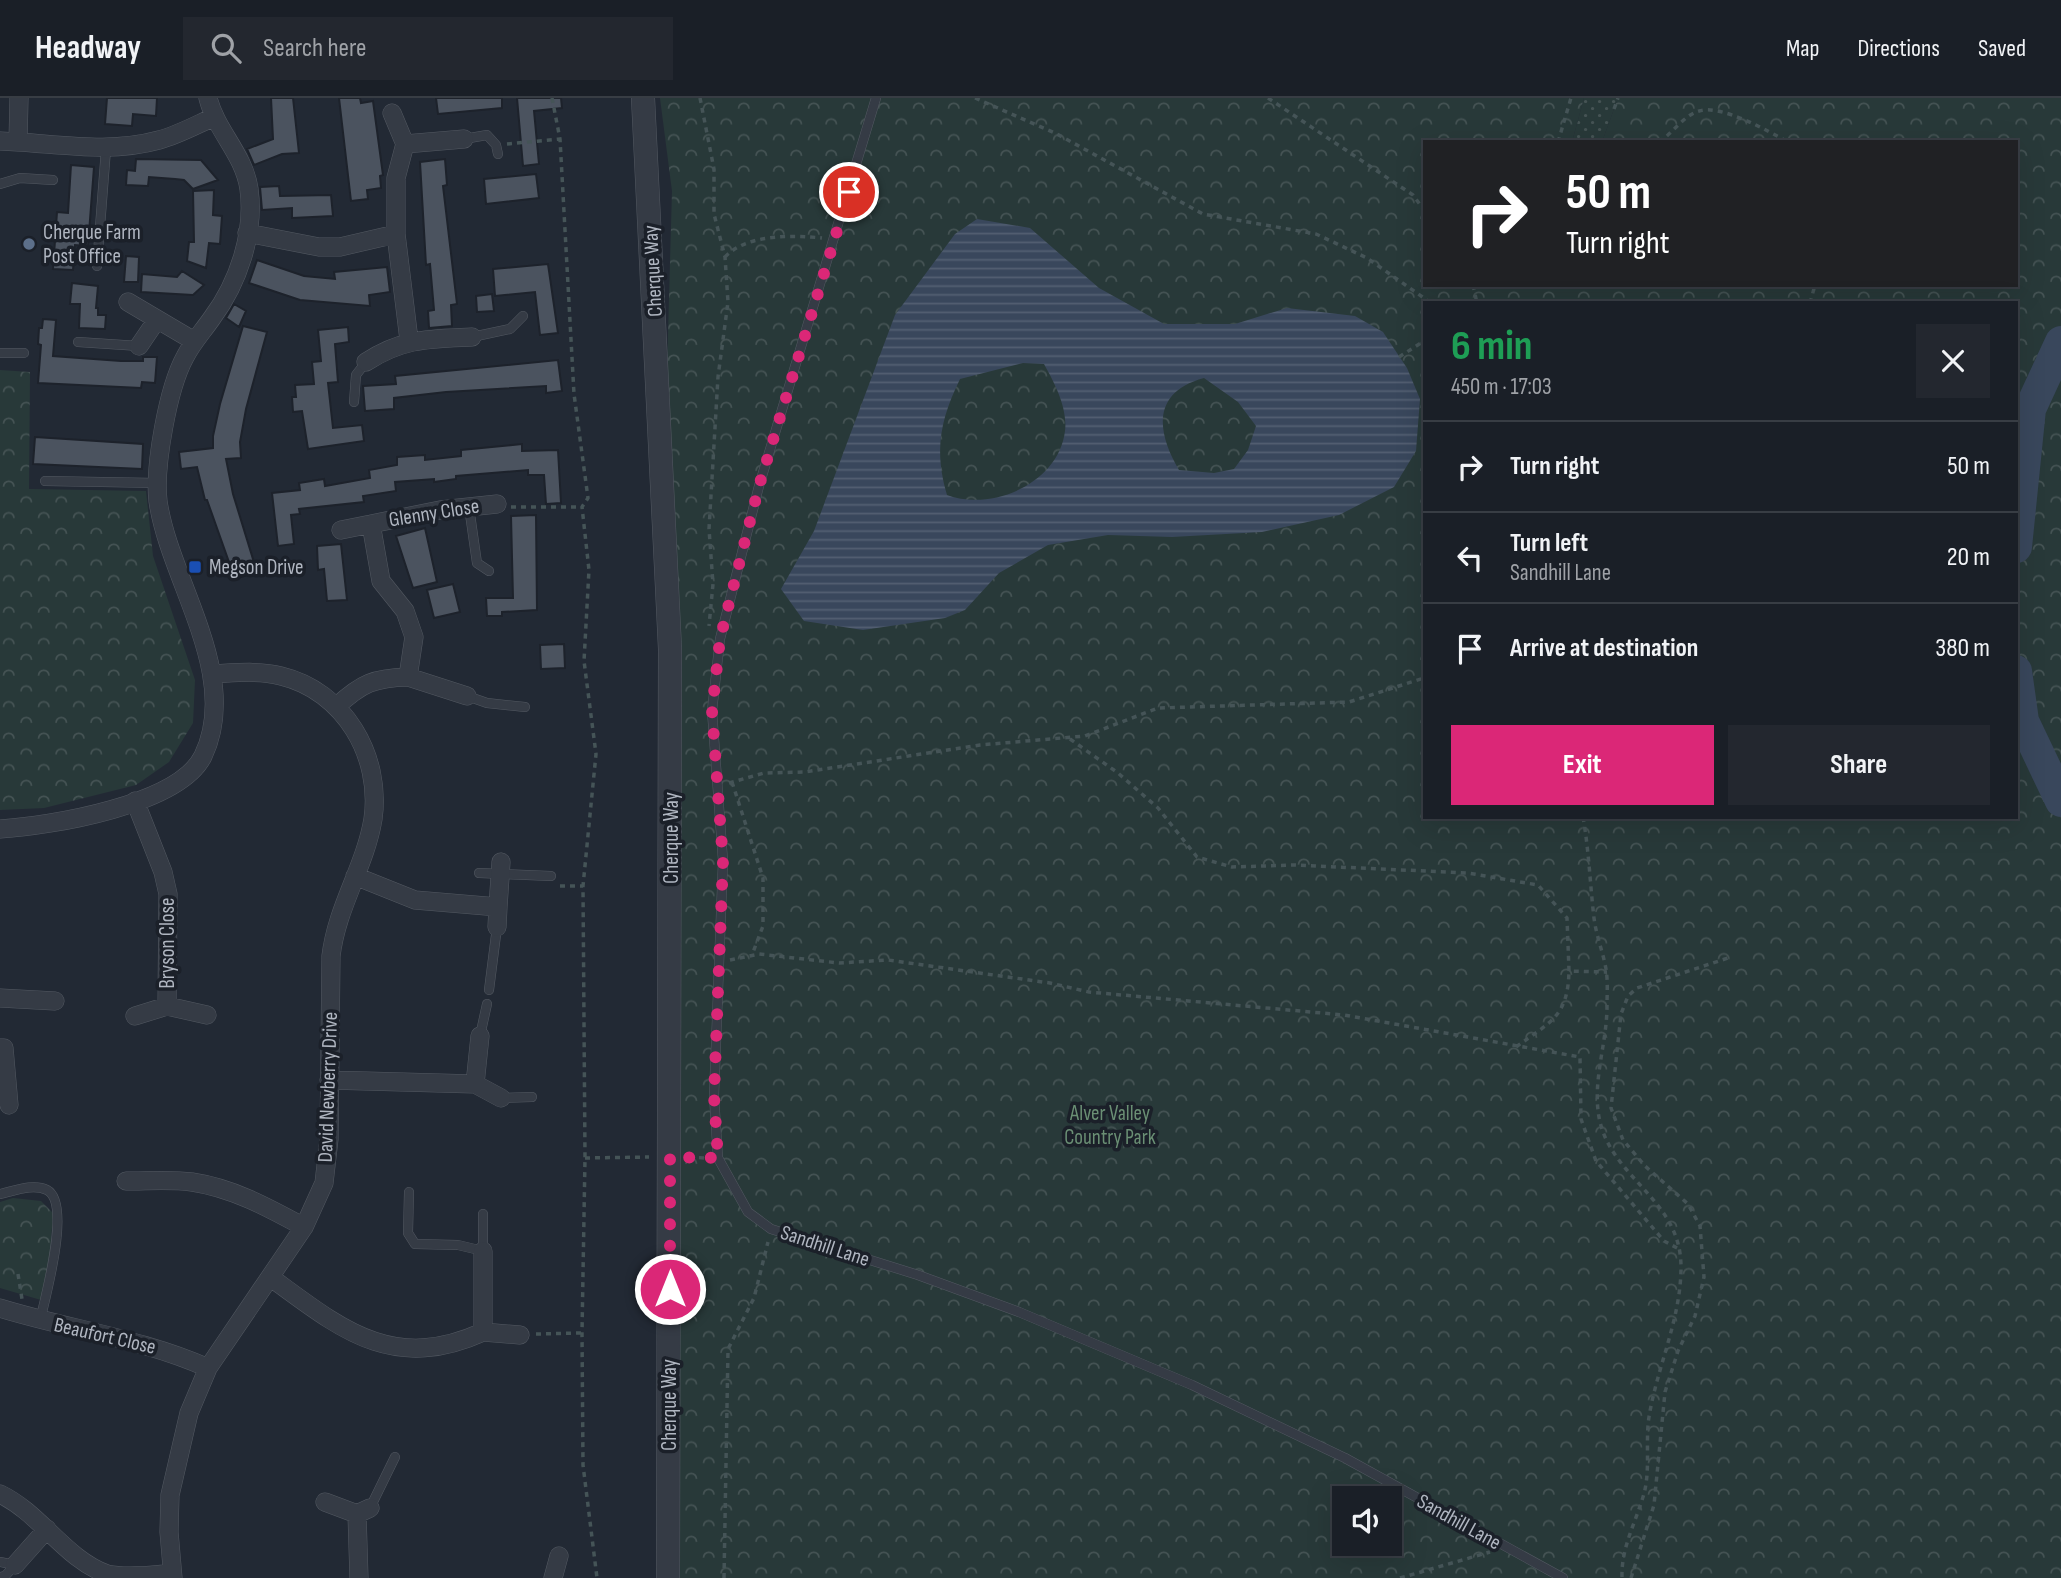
<!DOCTYPE html>
<html lang="en">
<head>
<meta charset="utf-8">
<style>
  :root { --surface:#1a1f27; --page:#23272f; --text:#f1f3f6; --muted:#9fa2a7; --line:#383d44; --accent:#db2777 }
  body { margin:0; font-family:"Sofia Sans Condensed",sans-serif; background:var(--page); color:var(--text); height:100vh; display:flex; flex-direction:column; font-size:26px; white-space:nowrap }
  * { box-sizing:border-box; margin:0 }
  p { font-size:23px; color:var(--muted) }
  .icon { flex:none; width:38px; height:38px; fill:none; stroke:currentColor; stroke-width:2; stroke-linecap:round; stroke-linejoin:round }
  .map { position:relative; flex:1; overflow:hidden }
  .panel { position:absolute; left:1423px; top:203px; width:595px; height:518px; display:flex; flex-direction:column; background:var(--surface); border-radius:0px; box-shadow:0 7px 28px #0002,0 0 0 2px var(--line) }
  .panel>* { flex:none }
  .guide { position:absolute; left:1423px; top:42px; width:595px; height:147px; border-radius:0px; box-shadow:0 7px 28px #0002,0 0 0 2px var(--line); background:#202124; color:#fff; overflow:hidden }
  .fabs { position:absolute; left:1332px; top:1388px; display:grid; gap:14px }
  .fabs a { display:grid; place-items:center; width:70px; height:70px; border-radius:0px; background:var(--surface); box-shadow:0 7px 28px #0002,0 0 0 2px var(--line); font-size:35px }
  .pin { position:absolute; display:grid; place-items:center; width:60px; height:60px; color:#fff; margin:-30px; border:4px solid #fff; border-radius:50%; box-shadow:0 2px 7px #0007 }
  .me { position:absolute; width:77px; margin:-38px; rotate:0deg; stroke-linejoin:round; filter:drop-shadow(0 0 5px #0008) }
  .turn { display:flex; align-items:center; gap:24px; height:147px; padding:0 28px; font-size:32px }
  .turn .icon { width:91px; height:91px; stroke-width:2.5 }
  .turn b { display:block; font-size:49px; line-height:60px }
  .round { display:grid; place-items:center; flex:none; width:74px; height:74px; border-radius:0px; background:var(--page) }
  .summary { display:flex; align-items:center; justify-content:space-between; height:119px; padding:0 28px }
  h1 { font-size:42px; font-weight:700; line-height:52px; color:#1e9e55 }
  .button { display:flex; gap:14px; margin-top:auto; padding:14px 28px }
  .button a { flex:1; height:80px; border-radius:0px; background:var(--accent); color:#fff; font-size:28px; font-weight:700; line-height:80px; text-align:center }
  .button a+a { background:var(--page); color:var(--text) }
  ul { padding:0; list-style:none }
  li { display:flex; align-items:center; gap:21px; height:91px; padding:0 28px; border-top:2px solid var(--line) }
  li div { flex:1 }
  li b { display:block; font-size:26px }
  li em { font-style:normal }
  header { display:flex; align-items:center; gap:42px; box-sizing:border-box; height:98px; padding:0 35px; background:var(--surface); border-bottom:2px solid var(--line) }
  header strong { font-size:33px }
  nav { display:flex; gap:38px; margin-inline-start:auto; font-size:24px }
  .search { width:490px; height:63px; background:var(--page); display:flex; align-items:center; gap:18px; box-sizing:border-box; padding:0 24px; border-radius:0px; color:var(--muted); font-size:26px }
  .map>svg:first-child { display:block }
  .grass { fill:url(#grass-dots) }
  .park { fill:url(#park-crowns); fill-rule:evenodd }
  .water { fill:url(#water-rules); fill-rule:evenodd }
  .lines { fill:none; stroke-linecap:round; stroke-linejoin:round }
  .river { stroke:#39475c; stroke-width:32 }
  .building { fill:#4b535f; stroke:#1d222b; stroke-width:2 }
  .service-casing { stroke:#535962; stroke-width:10 }
  .minor-casing { stroke:#535962; stroke-width:19 }
  .tertiary-casing { stroke:#535962; stroke-width:24 }
  .path { stroke:#455457; stroke-width:3.5; stroke-dasharray:5 5; stroke-linecap:butt }
  .service { stroke:#353b45; stroke-width:9 }
  .minor { stroke:#353b45; stroke-width:18 }
  .tertiary { stroke:#353b45; stroke-width:23 }
  .route { stroke:#db2777; stroke-width:12; stroke-dasharray:0 21.6 }
  .service-dot { fill:#5c6f8a; stroke:#1b2029; stroke-width:2.5 }
  .transit-dot { fill:#1a4fb4; stroke:#1b2029; stroke-width:2.5 }
  .labels { text-anchor:middle; dominant-baseline:central; stroke-width:7; stroke-linejoin:round; paint-order:stroke }
  .poi-label { font-size:21px; fill:#b0b6c1; stroke:#1b2029; text-anchor:start }
  .street-label { font-size:21px; fill:#b0b6c1; stroke:#1b2029 }
  .park-label { font-size:21px; fill:#6a8f74; stroke:#1b2029 }
</style>
</head>
<body>
<header>
<strong>Headway</strong>
<div class="search"><svg class="icon" aria-label="search" viewBox="0 0 24 24"><circle cx="10" cy="10" r="6"/><path d="M15 15l6 6"/></svg>Search here</div>
<nav><a>Map</a><a>Directions</a><a>Saved</a></nav>
</header>
<div class="map">
<svg width="2061" height="1480" viewBox="0 0 2061 1480">
  <defs>
    <pattern id="grass-dots" width="8" height="8" patternUnits="userSpaceOnUse" patternTransform="scale(1.75)"><rect width="8" height="8" fill="#283939"/><path d="M2 2h.1M6 6h.1" fill="none" stroke="#455354" stroke-width="1.8" stroke-linecap="round"/></pattern>
    <pattern id="park-crowns" width="20" height="18" patternUnits="userSpaceOnUse" patternTransform="scale(1.75)"><rect width="20" height="18" fill="#283939"/><path d="M2 6a3 3 0 1 1 6 0M12 15a3 3 0 1 1 6 0" fill="none" stroke="#455354"/></pattern>
    <pattern id="water-rules" width="6" height="5" patternUnits="userSpaceOnUse" patternTransform="scale(1.75)"><rect width="6" height="5" fill="#39475c"/><path d="M0 2.5h6" fill="none" stroke="#535f72"/></pattern>
  </defs>
  <rect width="100%" height="100%" fill="#222934"/>
  <path class="grass" d="M1584 0H1618L1602 44H1572Z"/>
  <path class="park" d="M660 0H1584L1572 44H1424V187H2016V44H1602L1618 0H2061V1480H668L664 381 672 93ZM1424 205H2016V719H1424ZM1344 1400H1390V1446H1344Z
    M0 272 30 274 29 391 146 393 153 458 195 582 193 625 169 664 136 687 44 710 0 712Z
    M13 1100 41 1103 53 1115 50 1157 41 1202 0 1190V1104Z"/>
  <path class="water" d="M977 121 1030 130 1099 190 1164 226H1235L1287 210 1355 218 1383 234 1407 270 1420 301 1416 353 1394 389 1339 417 1262 434 1172 439 1108 437 1048 447 999 475 965 512 945 520 863 532 804 523 781 491 814 433 895 217 955 136ZM1023 265 1044 266C1054 284 1068 310 1065 333 1059 385 992 414 947 397 934 353 940 322 960 281ZM1204 280 1238 304 1256 328 1248 352 1234 371 1214 375 1179 372C1156 333 1152 294 1204 280Z"/>
  <g class="lines">
    <path class="river" d="M2016 449 2030 311 2061 244
      M2016 573 2023 623 2061 703"/>
  </g>
  <path class="building" d="M107 0H157L156 18 133 16 132 28 105 26Z
    M271 0H293L299 55 282 56 254 67 247 51 273 41Z
    M339 0H360L361 5 373 3 383 77 380 78 381 90 367 92 368 101 351 103Z
    M436 0H502V10L438 16Z
    M517 0H561L562 10 534 13 539 66 523 68Z
    M136 61 201 62 218 82 193 91 184 82 175 81 149 79 148 88 126 87 127 72 135 73Z
    M445 61 447 87 443 88 457 206 451 207 452 228 429 230 428 213 434 212 430 166 426 167 420 64Z
    M71 67 94 69 88 148 75 147 73 172 53 171 57 114 68 115Z
    M536 76 539 100 486 106 484 81Z
    M279 88 280 98 331 97 333 118 292 120V110L262 112 260 89Z
    M214 92 213 117 222 118 220 146 209 145 206 170 187 163 189 144H194L193 93Z
    M126 158 139 159 138 184H124Z
    M257 162 304 178 335 181 334 174 387 169 390 194 369 197 370 208 300 202 249 185Z
    M548 166 558 235 540 237 535 194 495 198 493 171Z
    M182 173 204 187 193 197 141 194 142 176 177 179Z
    M72 185 98 188 96 210H98V217H106L105 231 79 230 80 206H70Z
    M492 196 494 213 477 214 476 198Z
    M234 206 246 213 239 229 226 220Z
    M43 221 56 222 53 258 121 263H143V259H157L155 285 142 284 141 290 38 285 41 247 38 246 39 230H42Z
    M243 228 267 234 246 311 240 344 241 360 226 361 233 396 257 474 235 481 207 402H205L197 369 181 371 179 354 213 350V338L220 306Z
    M348 229 349 244 335 246 338 284 328 285 333 330 362 327 364 343 308 351 302 313 293 314 292 299H296L295 287 314 286 312 264 321 263 318 232Z
    M558 262 562 293 546 295V288L446 294 394 300V311L365 313 363 288 396 286 395 278Z
    M35 339 143 346 142 371 33 366Z
    M522 346V353L558 352 561 405 546 406 544 377H528V372L456 378V381L434 384V381L395 384 396 393 363 398 364 404 299 411 300 416 291 417 294 446 278 448 272 395 300 392 299 385 324 381 325 388 370 380 369 372 397 367V359L425 357V362L461 358V352Z
    M536 417 537 512 502 514V518H487L486 500H513L511 418Z
    M425 430 437 484 413 490 396 438Z
    M341 446 347 502 327 503 324 471 318 472 317 448Z
    M453 486 460 514 434 520 427 492Z
    M564 546 565 570 541 571 540 547Z"/>
  <g class="lines">
    <g class="service-casing">
      <path id="service" d="M876 0 759 388 720 541 712 613 723 763 714 998 718 1060 748 1114 771 1131 918 1177 1019 1214 1192 1287 1345 1360 1563 1480
        M464 41 487 37 496 47 498 56
        M0 86 20 80 53 82
        M97 168 106 51
        M472 239 510 231 523 218
        M78 244 139 248
        M0 255H24
        M354 304 356 277 366 264
        M45 383 158 385
        M469 409 477 465 489 473
        M467 598 487 605 525 609
        M479 775 551 778
        M489 892 497 829
        M480 938 487 906
        M501 1000 532 999
        M409 1094 408 1135 415 1146 458 1147 483 1153V1116
        M0 1096C14 1093 33 1085 47 1092 72 1105 45 1200 40 1223
        M370 1410 395 1359
        M0 1464 15 1467 5 1478 0 1479"/>
    </g>
    <g class="minor-casing">
      <path id="minor" d="M19 0 18 44C66 47 112 55 159 42 178 37 196 27 214 19
        M392 15 405 46 396 80V136L409 242
        M0 43 18 44
        M405 46 464 41
        M247 135 319 149H340L396 136
        M128 204 194 243
        M139 248 156 223
        M366 264C403 240 429 241 472 239
        M341 432 371 426
        M408 579 467 598
        M337 608C362 585 374 580 408 579L414 539 405 513 381 483 371 426 440 412 497 406
        M135 703 163 774 168 796 167 908
        M0 731C50 728 179 707 203 658 242 577 169 482 158 403 154 368 168 290 185 259 192 245 203 233 212 220 238 185 255 136 249 91 244 56 216 33 208 0
        M355 778 415 802 498 809 501 764
        M497 829 498 809
        M0 900 55 903
        M135 918 167 908 207 917
        M0 950H4L9 1007
        M329 982 475 986 480 938
        M475 986 501 1000
        M126 1083C148 1083 171 1081 192 1084 233 1090 269 1110 304 1129
        M270 1179C341 1231 392 1275 483 1234V1153
        M0 1210C68 1231 144 1241 208 1270
        M483 1234 520 1237
        M0 1396C40 1415 65 1461 107 1476 126 1480 152 1477 172 1475
        M325 1404 357 1416 370 1410
        M357 1416 359 1480
        M15 1467 47 1431
        M173 1480 169 1434 170 1397 189 1315 208 1270 304 1129 324 1085 329 1041 331 858C337 808 365 769 373 721 382 658 344 593 281 578 258 572 235 575 212 576
        M553 1480 559 1458"/>
    </g>
    <g class="tertiary-casing">
      <path id="tertiary" d="M643 0 670 551 668 1480"/>
    </g>
    <path class="path" d="M552 0 560 41 574 296 588 400 582 409 589 472 584 563 596 656 583 788 585 1060 582 1235 583 1367 597 1480
      M700 0 714 71V116L725 159 728 204 718 279 709 431 713 486 709 528
      M975 0 1055 35 1203 116 1316 136 1367 160 1431 205
      M1268 0 1413 97 1424 112
      M1614 11 1618 0
      M1558 44 1571 0
      M1659 44C1672 36 1684 17 1699 13 1721 6 1768 33 1788 44
      M507 46 560 41
      M725 159C746 136 793 137 822 140
      M1473 187 1477 205
      M1810 205 1815 187
      M1399 259 1424 243
      M511 409H582
      M1070 641 1118 675 1158 710 1197 759 1232 769 1294 767 1468 775 1538 787 1567 820 1569 873 1607 874
      M732 684 763 780V828L752 857
      M729 685 764 675 805 674 980 647 1085 638 1158 610 1349 604 1424 580
      M1583 719C1589 753 1590 786 1594 820 1596 837 1603 854 1606 871 1608 883 1607 896 1607 908 1607 947 1591 985 1600 1024 1614 1082 1681 1102 1681 1169 1681 1221 1657 1269 1649 1319 1645 1345 1651 1374 1643 1399 1635 1426 1621 1450 1622 1480
      M560 788H583
      M730 862 759 856 839 865 888 862 1050 885 1089 894 1344 917 1580 959 1581 1021 1596 1063 1664 1143 1679 1151
      M1516 949C1550 924 1568 919 1569 873
      M689 1059 705 1060
      M585 1060 649 1059
      M18 1176 22 1201
      M536 1236 581 1235
      M724 1480 728 1251 754 1200 768 1144
      M1400 1480 1490 1454
      M1631 1480 1654 1407 1665 1294 1678 1253 1695 1218 1704 1179 1700 1128 1688 1106 1645 1068 1623 1042 1611 1010 1621 916 1628 898 1637 890 1728 860"/>
    <use href="#service" class="service"/>
    <use href="#minor" class="minor"/>
    <use href="#tertiary" class="tertiary"/>
  </g>
  <g class="lines">
    <path class="route" d="M670 1191V1059L718 1060 714 998 723 763 712 613 720 541 759 388 849 94"/>
  </g>
  <circle class="service-dot" cx="29" cy="146" r="7"/>
  <rect class="transit-dot" x="188" y="462" width="14" height="14" rx="3.5"/>
  <g class="labels">
    <g class="poi-label">
      <text x="43" y="134">Cherque Farm<tspan x="43" dy="24">Post Office</tspan></text>
      <text x="209" y="469">Megson Drive</text>
    </g>
    <g class="street-label">
      <text transform="translate(653 173) rotate(-93)">Cherque Way</text>
      <text transform="translate(434 415) rotate(-9)">Glenny Close</text>
      <text transform="translate(671 740) rotate(-90)">Cherque Way</text>
      <text transform="translate(167 845) rotate(-90)">Bryson Close</text>
      <text transform="translate(328 989) rotate(-88)">David Newberry Drive</text>
      <text transform="translate(825 1148) rotate(18)">Sandhill Lane</text>
      <text transform="translate(105 1238) rotate(13)">Beaufort Close</text>
      <text transform="translate(669 1307) rotate(-90)">Cherque Way</text>
      <text transform="translate(1459 1424) rotate(29)">Sandhill Lane</text>
    </g>
    <g class="park-label">
      <text x="1110" y="1015">Alver Valley<tspan x="1110" dy="24">Country Park</tspan></text>
    </g>
  </g>
</svg>
<div class="fabs">
<a><svg class="icon" aria-label="sound" viewBox="0 0 24 24"><path d="M4 9h4l5-4v14l-5-4H4zM17 9q2 3 0 6"/></svg></a>
</div>
<div class="pin" style="left:849px;top:94px;background:#d93025"><svg class="icon" aria-label="arrive" viewBox="0 0 24 24"><path d="M6 21V4h12l-3 4 3 4H6"/></svg></div>
<svg class="me" style="left:670px;top:1191px" viewBox="-20 -20 40 40"><circle r="17" fill="#db2777" stroke="#fff" stroke-width="3"/><path d="M0-11L8 9 0 5-8 9z" fill="#fff"/></svg>
<div class="guide">
<div class="turn"><svg class="icon" aria-label="right" viewBox="0 0 24 24"><path d="M7 20v-9h11M14 6l5 5-5 5"/></svg><div><b>50 m</b>Turn right</div></div>
</div>
<section class="panel">
<div class="summary"><div><h1>6 min</h1><p>450 m · 17:03</p></div><a class="round"><svg class="icon" aria-label="close" viewBox="0 0 24 24"><path d="M6 6l12 12M18 6L6 18"/></svg></a></div>
<ul>
<li><svg class="icon" aria-label="right" viewBox="0 0 24 24"><path d="M7 20v-9h11M14 6l5 5-5 5"/></svg><div><b>Turn right</b></div><em>50 m</em></li>
<li><svg class="icon" aria-label="left" viewBox="0 0 24 24"><path d="M17 20v-9H6M10 6l-5 5 5 5"/></svg><div><b>Turn left</b><p>Sandhill Lane</p></div><em>20 m</em></li>
<li><svg class="icon" aria-label="arrive" viewBox="0 0 24 24"><path d="M6 21V4h12l-3 4 3 4H6"/></svg><div><b>Arrive at destination</b></div><em>380 m</em></li>
</ul>
<div class="button"><a>Exit</a><a>Share</a></div>
</section>
</div>
</body>
</html>
